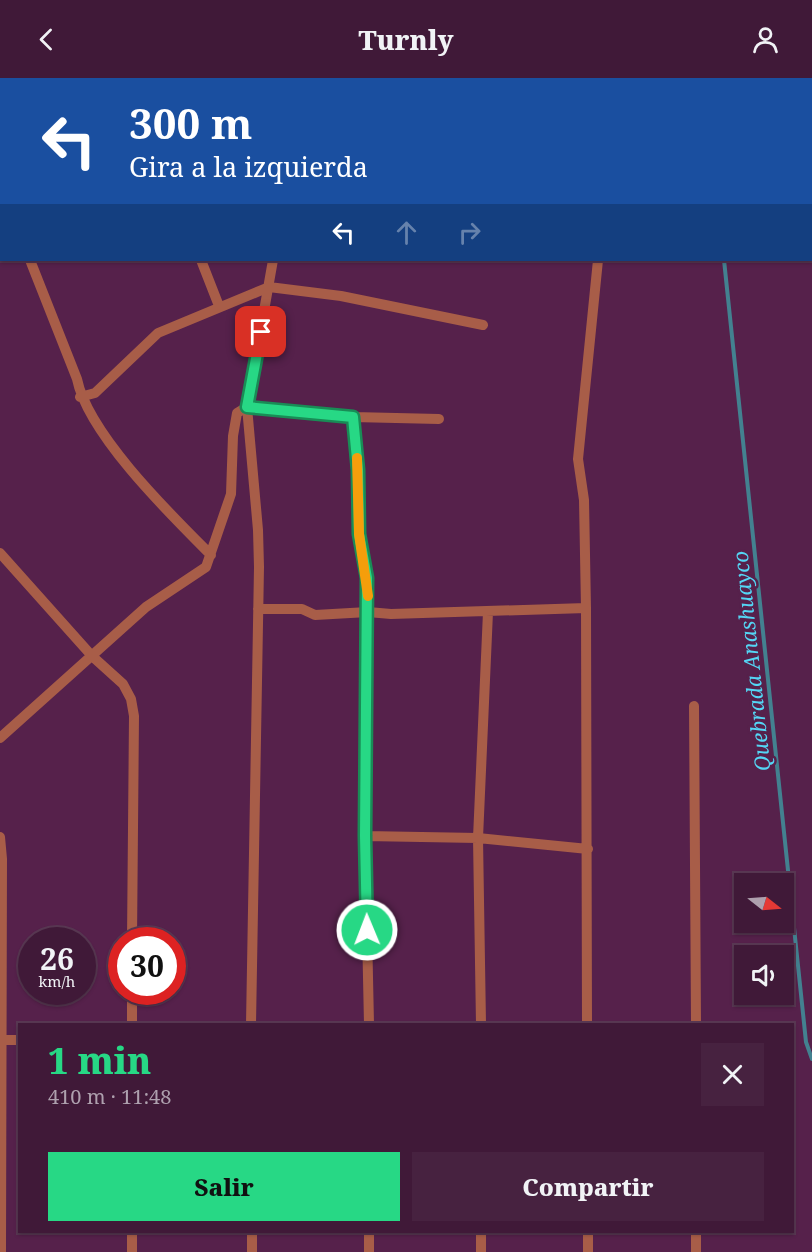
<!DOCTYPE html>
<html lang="es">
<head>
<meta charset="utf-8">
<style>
  :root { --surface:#401938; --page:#472240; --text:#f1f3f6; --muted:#aea0ae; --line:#593853; --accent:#27d885 }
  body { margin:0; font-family:"Noto Serif",serif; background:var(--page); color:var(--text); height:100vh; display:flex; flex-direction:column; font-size:22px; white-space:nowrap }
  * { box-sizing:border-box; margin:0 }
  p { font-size:20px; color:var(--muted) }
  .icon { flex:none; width:33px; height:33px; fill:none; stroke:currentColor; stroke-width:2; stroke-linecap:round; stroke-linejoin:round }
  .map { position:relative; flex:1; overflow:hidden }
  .drawer { position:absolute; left:18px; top:945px; width:776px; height:210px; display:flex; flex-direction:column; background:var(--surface); border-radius:0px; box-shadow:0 2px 4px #0004,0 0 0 2px var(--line) }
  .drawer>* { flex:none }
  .banner { position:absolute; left:0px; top:0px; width:813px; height:183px; box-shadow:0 2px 4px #0004,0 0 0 2px var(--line); background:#1a4fa0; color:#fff; overflow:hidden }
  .needle { width:39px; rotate:107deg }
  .controls { position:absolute; left:734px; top:795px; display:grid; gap:12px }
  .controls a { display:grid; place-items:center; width:60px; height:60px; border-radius:0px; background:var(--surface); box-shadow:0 2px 4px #0004,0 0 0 2px var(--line); font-size:30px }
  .speed { position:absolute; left:18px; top:849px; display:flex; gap:12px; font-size:30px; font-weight:700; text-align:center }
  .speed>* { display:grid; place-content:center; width:78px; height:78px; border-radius:50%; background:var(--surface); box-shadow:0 2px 4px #0004,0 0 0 2px var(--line); line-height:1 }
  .speed small { font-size:15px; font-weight:400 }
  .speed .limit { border:9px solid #d22; background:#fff; color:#111 }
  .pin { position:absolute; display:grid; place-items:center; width:51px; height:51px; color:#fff; margin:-26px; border-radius:12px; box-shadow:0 3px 9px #0006 }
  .me { position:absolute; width:66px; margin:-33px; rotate:359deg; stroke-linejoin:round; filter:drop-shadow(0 0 4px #0008) }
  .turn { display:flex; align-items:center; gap:21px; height:126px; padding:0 30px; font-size:27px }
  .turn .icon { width:78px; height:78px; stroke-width:2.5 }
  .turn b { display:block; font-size:42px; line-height:51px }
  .lanes { display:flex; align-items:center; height:57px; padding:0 30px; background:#0003; justify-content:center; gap:30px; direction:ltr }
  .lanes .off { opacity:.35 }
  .round { display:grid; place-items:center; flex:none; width:63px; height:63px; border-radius:0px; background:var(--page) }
  .headline { display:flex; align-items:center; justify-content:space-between; height:102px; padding:0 30px }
  h1 { font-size:36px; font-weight:800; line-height:45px; color:var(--accent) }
  .button { display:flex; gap:12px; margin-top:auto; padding:12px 30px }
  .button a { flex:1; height:69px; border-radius:0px; background:var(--accent); color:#111; font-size:24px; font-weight:800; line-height:69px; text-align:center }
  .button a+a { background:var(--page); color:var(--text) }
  header { display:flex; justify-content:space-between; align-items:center; height:78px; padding:0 30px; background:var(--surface); font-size:27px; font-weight:800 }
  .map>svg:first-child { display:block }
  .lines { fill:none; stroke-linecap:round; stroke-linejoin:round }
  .stream { stroke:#438190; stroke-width:4 }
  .minor { stroke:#a85d48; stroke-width:10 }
  .route-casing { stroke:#198c56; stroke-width:15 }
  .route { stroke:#27d885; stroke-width:10 }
  .slow { stroke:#f59e0b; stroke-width:10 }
  .labels { text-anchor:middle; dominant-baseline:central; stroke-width:5; stroke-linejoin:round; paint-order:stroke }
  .water-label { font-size:21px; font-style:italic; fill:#54d6f5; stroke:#56214b }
</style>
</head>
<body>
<header><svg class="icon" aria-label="back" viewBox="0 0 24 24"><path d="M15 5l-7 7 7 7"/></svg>Turnly<svg class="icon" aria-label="person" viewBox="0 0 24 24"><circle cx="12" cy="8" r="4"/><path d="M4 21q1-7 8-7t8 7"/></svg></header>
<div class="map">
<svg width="812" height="1174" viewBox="0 0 812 1174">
  <rect width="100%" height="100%" fill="#56214b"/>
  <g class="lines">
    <path class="stream" d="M706 0V2
      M724 182 806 964 812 981"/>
    <path class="minor" d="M137 0 138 2
      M781 0V2
      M309 2V0
      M812 116V118
      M30 182 77 301C88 356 170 436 211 477
      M201 182 219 228
      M80 319 95 315 158 255 269 209 341 218 483 247
      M353 339 358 392 359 456 367 500 365 758 369 946
      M0 475 92 578 123 606 131 621 134 638 132 862
      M258 531H302L315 537 368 534 391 536 586 530
      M694 628 696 946
      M0 660 146 529 206 489 231 416 233 358 237 335 247 329 353 339 439 341
      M365 758 478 760 588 771
      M0 759 2 781 1 1174
      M132 946V914
      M251 946 259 489 258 452 247 329 273 182
      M481 946 478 760 488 534
      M587 946 586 530 584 422 578 381 598 182
      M0 962H20
      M132 1154V1174
      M252 1154V1174
      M588 1154V1174
      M696 1154V1174
      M369 1174V1154
      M481 1174V1154"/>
  </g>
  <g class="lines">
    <g class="route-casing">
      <path id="route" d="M261 254 247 329 353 339 358 392 359 456 367 500 365 758 367 852"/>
    </g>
    <use href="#route" class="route"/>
    <path class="slow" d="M357 380 359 456 368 518"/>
  </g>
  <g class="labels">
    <g class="water-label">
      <text transform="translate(751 583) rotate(-96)">Quebrada Anashuayco</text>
    </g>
  </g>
</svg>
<div class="controls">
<a><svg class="needle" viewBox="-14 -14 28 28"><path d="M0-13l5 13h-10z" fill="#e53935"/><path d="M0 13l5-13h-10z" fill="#aea0ae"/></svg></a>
<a><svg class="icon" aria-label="sound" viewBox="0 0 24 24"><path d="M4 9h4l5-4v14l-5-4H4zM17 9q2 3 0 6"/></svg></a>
</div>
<div class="speed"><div>26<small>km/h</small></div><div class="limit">30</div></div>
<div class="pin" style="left:261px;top:254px;background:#d93025"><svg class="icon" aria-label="arrive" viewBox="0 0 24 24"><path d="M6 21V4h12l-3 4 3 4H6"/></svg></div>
<svg class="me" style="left:367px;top:852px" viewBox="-20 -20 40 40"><circle r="17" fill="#27d885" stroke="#fff" stroke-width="3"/><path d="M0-11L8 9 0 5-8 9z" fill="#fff"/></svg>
<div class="banner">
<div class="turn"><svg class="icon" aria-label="left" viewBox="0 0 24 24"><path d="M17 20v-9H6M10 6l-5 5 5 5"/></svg><div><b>300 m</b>Gira a la izquierda</div></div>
<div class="lanes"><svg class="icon" aria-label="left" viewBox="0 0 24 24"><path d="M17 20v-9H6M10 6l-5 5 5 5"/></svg><svg class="icon off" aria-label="ahead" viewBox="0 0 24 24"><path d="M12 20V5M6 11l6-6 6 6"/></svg><svg class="icon off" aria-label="right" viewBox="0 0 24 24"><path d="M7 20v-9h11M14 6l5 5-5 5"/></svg></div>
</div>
<section class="drawer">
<div class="headline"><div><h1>1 min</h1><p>410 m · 11:48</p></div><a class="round"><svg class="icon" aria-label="close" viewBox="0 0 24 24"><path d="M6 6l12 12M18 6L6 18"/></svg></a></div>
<div class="button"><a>Salir</a><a>Compartir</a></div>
</section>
</div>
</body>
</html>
